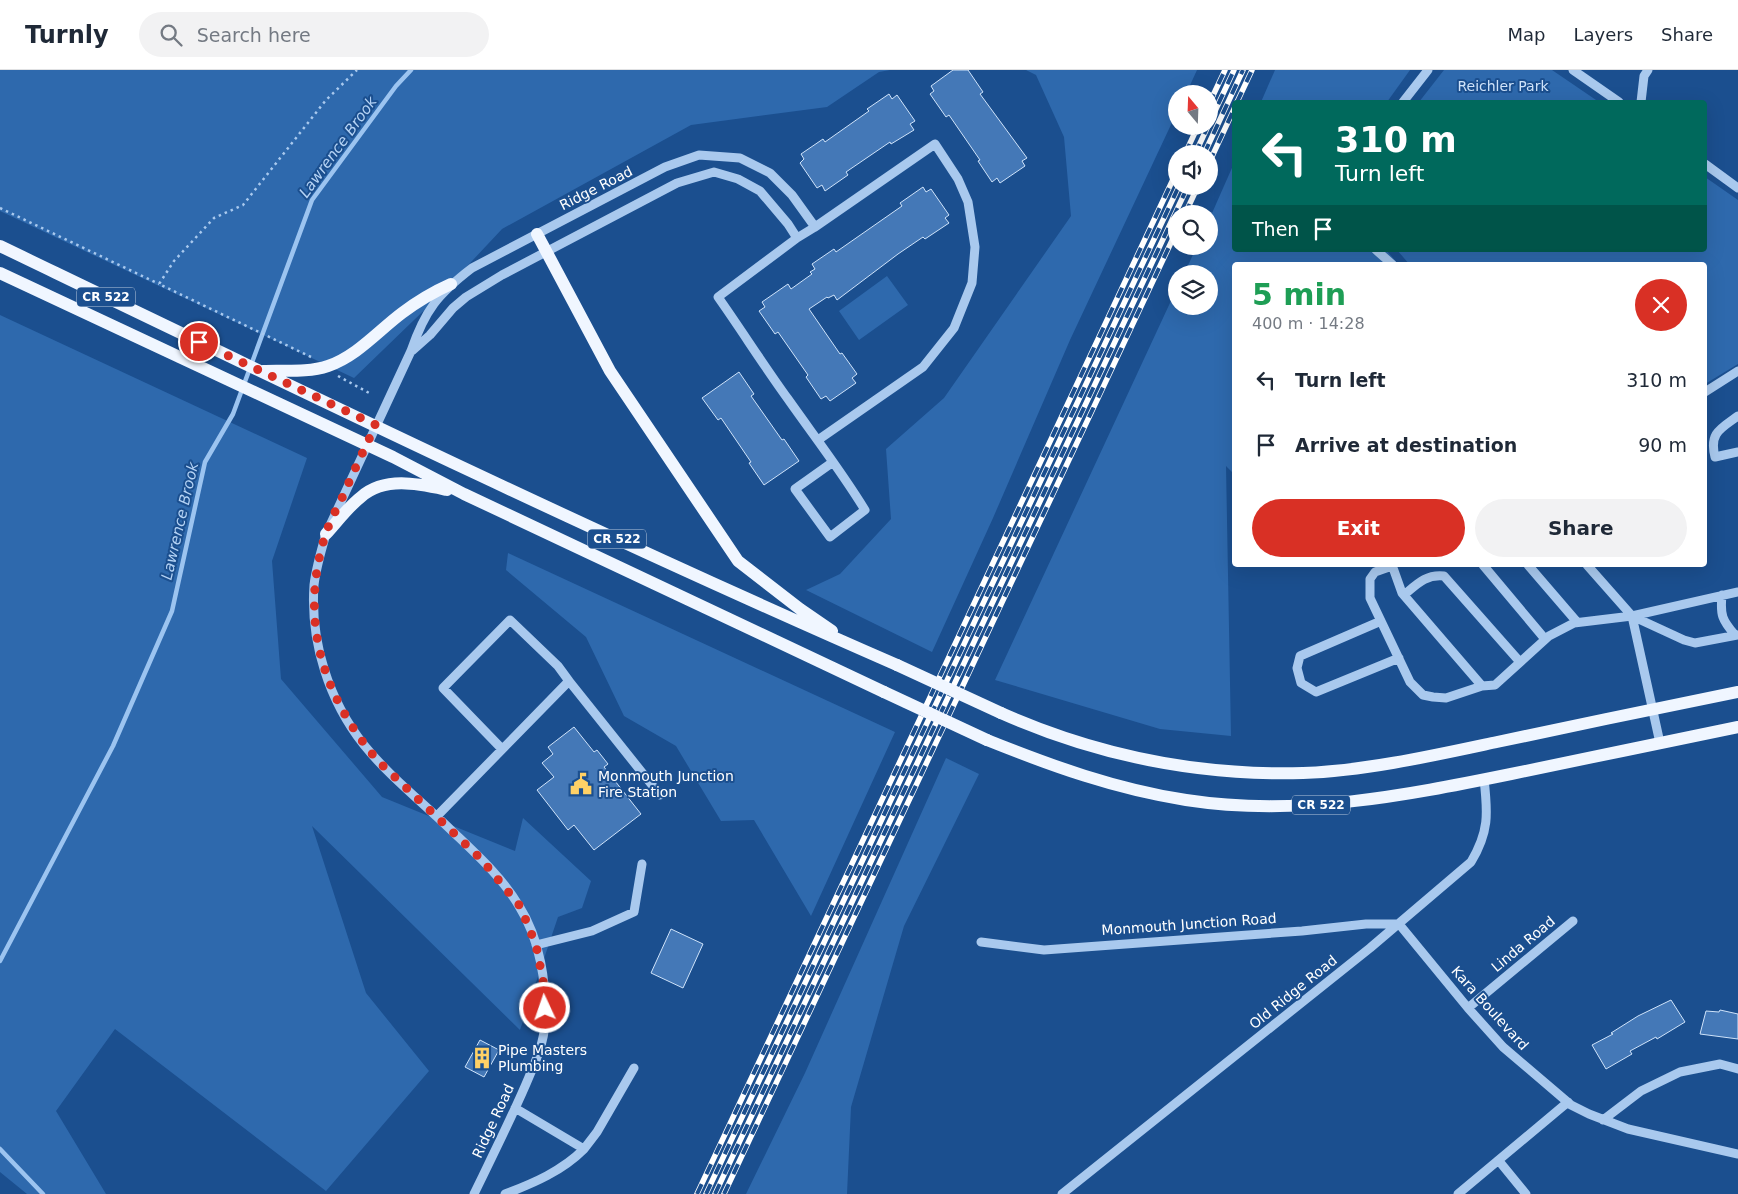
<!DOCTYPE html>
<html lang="en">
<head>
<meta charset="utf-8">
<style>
  :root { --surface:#fff; --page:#f2f2f3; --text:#1f2937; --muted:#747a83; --line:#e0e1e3; --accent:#d93025 }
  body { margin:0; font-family:"DejaVu Sans",sans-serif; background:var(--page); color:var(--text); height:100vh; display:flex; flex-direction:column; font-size:19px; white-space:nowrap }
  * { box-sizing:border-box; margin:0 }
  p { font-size:16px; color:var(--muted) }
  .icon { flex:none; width:28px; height:28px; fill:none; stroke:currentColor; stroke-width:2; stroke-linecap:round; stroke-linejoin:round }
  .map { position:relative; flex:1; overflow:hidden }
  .drawer { position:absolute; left:1232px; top:192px; width:475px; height:305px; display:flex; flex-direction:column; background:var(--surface); border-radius:5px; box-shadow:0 5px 20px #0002 }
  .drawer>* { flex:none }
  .hud { position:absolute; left:1232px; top:30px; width:475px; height:152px; border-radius:5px; box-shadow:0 5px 20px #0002; background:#00695c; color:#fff; overflow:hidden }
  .needle { width:32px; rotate:341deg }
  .fabs { position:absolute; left:1168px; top:15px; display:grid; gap:10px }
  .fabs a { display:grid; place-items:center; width:50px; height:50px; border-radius:50%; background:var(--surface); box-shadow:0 5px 20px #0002; font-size:25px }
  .pin { position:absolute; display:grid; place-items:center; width:42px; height:42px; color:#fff; margin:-21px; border:2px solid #fff; border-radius:50%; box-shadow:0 1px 5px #0007 }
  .me { position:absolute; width:55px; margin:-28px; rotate:357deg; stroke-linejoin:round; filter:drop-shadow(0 0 4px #0008) }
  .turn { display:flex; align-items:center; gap:18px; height:105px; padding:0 20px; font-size:22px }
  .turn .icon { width:65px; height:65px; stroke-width:2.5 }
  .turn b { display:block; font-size:35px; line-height:42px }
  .then { display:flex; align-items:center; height:48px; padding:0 20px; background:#0003; gap:10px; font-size:19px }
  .round { display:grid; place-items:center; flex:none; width:52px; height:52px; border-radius:26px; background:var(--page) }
  .summary { display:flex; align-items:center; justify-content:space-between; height:85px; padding:0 20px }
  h1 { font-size:30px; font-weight:600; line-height:38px; color:#1e9e55 }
  .button { display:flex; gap:10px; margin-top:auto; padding:10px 20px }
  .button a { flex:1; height:58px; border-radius:30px; background:var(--accent); color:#fff; font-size:20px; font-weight:600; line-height:58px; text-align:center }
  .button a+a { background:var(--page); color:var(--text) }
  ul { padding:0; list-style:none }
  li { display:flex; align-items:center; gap:15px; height:65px; padding:0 20px }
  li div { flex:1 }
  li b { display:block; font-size:19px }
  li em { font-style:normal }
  header { display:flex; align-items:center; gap:30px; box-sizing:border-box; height:70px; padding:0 25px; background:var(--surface); border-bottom:1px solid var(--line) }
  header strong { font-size:24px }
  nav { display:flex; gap:28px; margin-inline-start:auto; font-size:18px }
  .search { width:350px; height:45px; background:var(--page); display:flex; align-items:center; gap:12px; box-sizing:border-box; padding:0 18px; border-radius:28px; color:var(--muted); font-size:19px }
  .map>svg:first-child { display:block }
  .green { fill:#2e69ad }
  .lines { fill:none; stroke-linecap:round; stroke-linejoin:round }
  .stream { stroke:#9cc4f0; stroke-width:4.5 }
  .building { fill:#4478b7; stroke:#cfe3fa }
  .path { stroke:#a9c9ee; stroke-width:2.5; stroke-dasharray:2.5 4; stroke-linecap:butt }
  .minor { stroke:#a9c9ee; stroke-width:9 }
  .major { stroke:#f0f6ff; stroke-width:12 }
  .rail-casing { stroke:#fff; stroke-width:5.5 }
  .rail { stroke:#1b4f8f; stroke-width:4; stroke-dasharray:11; stroke-linecap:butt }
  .major-bridge { stroke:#f0f6ff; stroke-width:12 }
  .route { stroke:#d93025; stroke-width:9; stroke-dasharray:0 16.2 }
  .labels { text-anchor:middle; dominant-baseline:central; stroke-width:4; stroke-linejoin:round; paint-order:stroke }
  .shield { fill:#1b4f8f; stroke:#bbcadd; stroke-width:1 }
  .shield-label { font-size:12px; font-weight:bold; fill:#fff }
  .park-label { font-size:14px; fill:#cfe3fa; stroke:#1b4f8f }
  .street-label { font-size:14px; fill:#fff; stroke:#1b4f8f }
  .poi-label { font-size:14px; fill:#fff; stroke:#1b4f8f; text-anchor:start }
  .water-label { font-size:15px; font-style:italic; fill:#b5d3f5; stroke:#1b4f8f }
</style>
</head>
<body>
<header>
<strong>Turnly</strong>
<div class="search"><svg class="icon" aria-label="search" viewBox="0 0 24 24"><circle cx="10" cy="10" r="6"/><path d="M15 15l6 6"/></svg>Search here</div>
<nav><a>Map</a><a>Layers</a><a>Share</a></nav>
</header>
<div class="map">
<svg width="1738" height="1124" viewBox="0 0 1738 1124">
  <rect width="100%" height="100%" fill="#1b4f8f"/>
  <path class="green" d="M0 0H890L879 2 827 37 691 55 502 159 443 222 354 308 0 141Z
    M1026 0H1197L1186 24H1176V44L1070 270 993 448 932 582 806 520 840 504 891 449 886 379 944 328 1071 146 1064 67 1036 5Z
    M1275 0H1410L1387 32H1261Z
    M1444 0H1552L1599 32H1419Z
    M1235 91V180H1386L1399 195H1235V405L1226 396 1231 666 1160 659 995 610 1176 220V236H1209V204H1184L1197 176H1209V150Z
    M1705 107 1738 130V294L1705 314V195H1410L1397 180H1705Z
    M887 206 908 235 859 270 839 241Z
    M0 245 307 388 272 491 281 609 382 727 515 781 523 748 591 811 582 838 558 847 520 960 312 756 366 923 429 1001 326 1121 115 959 56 1041 106 1124H27L0 1102Z
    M508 483 895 662 811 846 754 750 721 751 676 676 624 646 586 567 506 500Z
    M946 688 979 704 904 856 851 1037 847 1124H746L805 1003Z"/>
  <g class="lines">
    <path class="stream" d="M0 891 113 676 172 541 205 392 233 344 312 130 396 16 411 0
      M0 1079 43 1124"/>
  </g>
  <path class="building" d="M953 0H968L983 22 980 24 1027 88 1022 91 1025 96 1000 113 997 108 992 112 978 91 980 90 949 45 946 47 930 24 934 21 931 16Z
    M889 24 892 29 897 25 915 51 910 54 914 60 891 74 890 72 846 102 848 105 825 121 822 115 817 118 800 93 804 89 801 84 823 69 825 72 869 41 867 39Z
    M923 117 926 122 931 119 949 145 945 148 949 153 925 169 923 167 898 184 837 230 834 225 828 228 827 227 809 239 840 284 842 283 857 304 852 308 856 313 830 331 826 326 821 329 806 307 808 305 778 262 775 264 759 241 765 237 762 232 788 214 791 219 812 204 810 202 815 199 812 194 834 179 836 182 902 136 900 133Z
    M739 302 754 324 751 326 782 370 784 369 799 391 764 415 749 393 751 392 721 348 718 350 702 328Z
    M574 657 594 682 597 680 608 694 604 697 641 744 594 780 574 755 568 760 537 720 554 707 542 693 553 684 548 677Z
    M671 859 703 874 683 918 651 903Z
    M1671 930 1685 952 1657 969 1656 967 1630 981 1632 984 1606 999 1592 975 1613 964 1611 963 1638 946Z
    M1720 940 1738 944V969L1700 964 1706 941 1719 942Z
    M480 970 499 980 484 1007 465 997Z"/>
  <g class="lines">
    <path class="path" d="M0 138 159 214
      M311 287 159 214 174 191 214 148 243 135 326 30 357 0
      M338 306 371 324"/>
    <path class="minor" d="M1573 0 1619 32
      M1403 32 1428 0
      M1641 32 1644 6 1648 0
      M1705 94 1738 118
      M1376 180 1393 195
      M412 281 430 265 453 238 466 227 502 205 677 113 714 102 738 109 760 121 788 154 797 168
      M1705 322 1738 301
      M1738 346C1720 359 1709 363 1715 387L1738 382
      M818 370 923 297 954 258 972 213 975 177 968 132 958 109 935 74 815 157 797 168 718 227C742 261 764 296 788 329 814 366 842 402 865 440L830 467 795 419 833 392
      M1392 495 1402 523 1482 616 1495 615 1549 566 1574 553 1632 546 1738 522
      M1483 495 1545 569
      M1528 495 1577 552
      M1587 495 1632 546 1660 673
      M1392 496 1375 502 1370 509V528L1410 612 1423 625 1433 627 1446 628 1482 616
      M1404 525C1417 514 1426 504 1444 506L1520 592
      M1722 525C1720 545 1722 550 1735 565
      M1632 546 1684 570 1695 573 1738 565
      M1381 551 1300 586 1297 598 1301 613 1316 622 1399 588
      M569 611 660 725
      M437 746 569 611 558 596 510 550 443 618 502 679
      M981 872 1044 880 1302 861 1366 854H1399L1468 938 1503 977 1571 1035 1589 1044 1628 1059 1738 1084
      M536 875 592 861 634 842 642 794
      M1468 938 1573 851
      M515 1038 584 1079 597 1062 634 998
      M1603 1050 1641 1021 1680 1002 1720 994 1738 999
      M1499 1091 1526 1124
      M474 1124C492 1087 510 1051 526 1014 534 995 544 974 545 953 547 914 540 869 519 836 502 807 475 783 451 760 422 732 389 706 364 675 329 631 310 572 314 515 316 498 321 481 326 464L411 281C425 240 438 224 472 198L665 97 699 85 740 88 770 103 792 125 815 157
      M505 1124C534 1113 562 1101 584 1079
      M1062 1124 1370 878 1471 792C1489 762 1488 744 1484 709
      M1458 1124 1568 1032"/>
    <path class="major" d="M537 164 610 301 738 491 800 539 832 561
      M0 176C297 319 594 463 897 595
      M0 203 393 387 464 424 884 622
      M263 301C284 300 307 303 328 296 357 286 378 261 402 243 418 231 433 222 451 214
      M326 464C337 452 348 437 361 427 385 406 419 414 447 420
      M1001 643C1096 685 1198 706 1303 703 1365 701 1436 685 1497 672 1577 655 1658 638 1738 622
      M987 670C1052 696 1115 719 1186 730 1296 747 1403 726 1511 704 1587 688 1662 673 1738 657"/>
    <g class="rail-casing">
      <path id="rail" d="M1237 32 1252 0
        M1209 34 1225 0
        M1209 54 1234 0
        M1185 84 1198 56
        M1195 84 1208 56
        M1204 84 1243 0
        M1209 93 1235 37
        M1185 144 1198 116
        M697 1124 1176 103
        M706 1124 1179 116
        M715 1124 1188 116
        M724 1124 1176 162"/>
    </g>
    <use href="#rail" class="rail"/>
    <path class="major-bridge" d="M897 595 1001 643
      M884 622 987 670"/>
  </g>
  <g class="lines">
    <path class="route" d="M199 272 376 355C364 379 353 403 342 428 336 440 329 453 325 466 299 550 322 626 379 692L481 789 520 836 536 875 545 921V938"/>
  </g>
  <defs>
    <g id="civic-bare" transform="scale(1.725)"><path d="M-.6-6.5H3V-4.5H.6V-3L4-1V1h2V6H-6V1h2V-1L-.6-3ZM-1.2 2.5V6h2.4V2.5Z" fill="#ffd166" stroke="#1b4f8f" stroke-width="2.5" paint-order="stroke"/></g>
    <g id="building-bare" transform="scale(1.725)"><path d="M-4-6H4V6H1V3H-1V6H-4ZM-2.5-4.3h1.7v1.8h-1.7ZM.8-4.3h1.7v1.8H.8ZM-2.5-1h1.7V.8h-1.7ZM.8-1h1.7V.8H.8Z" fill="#ffd166" stroke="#1b4f8f" stroke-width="2.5" paint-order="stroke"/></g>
  </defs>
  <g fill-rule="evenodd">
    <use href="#civic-bare" x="581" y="714"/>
    <use href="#building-bare" x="482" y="988"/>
  </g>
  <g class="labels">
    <g class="shield">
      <rect x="77" y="217.5" width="58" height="19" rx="4"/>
      <rect x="588" y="459.5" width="58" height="19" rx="4"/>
      <rect x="1292" y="725.5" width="58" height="19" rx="4"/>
    </g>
    <g class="shield-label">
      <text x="106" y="227">CR 522</text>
      <text x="617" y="469">CR 522</text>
      <text x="1321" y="735">CR 522</text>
    </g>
    <g class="park-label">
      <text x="1503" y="16">Reichler Park</text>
    </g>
    <g class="street-label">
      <text transform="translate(596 118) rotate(-27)">Ridge Road</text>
      <text transform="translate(1189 854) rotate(-4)">Monmouth Junction Road</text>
      <text transform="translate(1523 874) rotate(-40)">Linda Road</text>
      <text transform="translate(1293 922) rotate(-39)">Old Ridge Road</text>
      <text transform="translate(1490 938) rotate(48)">Kara Boulevard</text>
      <text transform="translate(493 1051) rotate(-65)">Ridge Road</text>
    </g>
    <g class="poi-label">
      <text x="598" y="706">Monmouth Junction<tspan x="598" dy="16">Fire Station</tspan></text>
      <text x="498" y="980">Pipe Masters<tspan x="498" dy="16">Plumbing</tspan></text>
    </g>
    <g class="water-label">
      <text transform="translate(338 77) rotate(-54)">Lawrence Brook</text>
      <text transform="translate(180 451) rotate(-77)">Lawrence Brook</text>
    </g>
  </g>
</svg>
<div class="fabs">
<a><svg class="needle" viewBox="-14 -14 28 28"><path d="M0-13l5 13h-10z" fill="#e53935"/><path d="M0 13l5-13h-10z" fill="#747a83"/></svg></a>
<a><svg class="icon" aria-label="sound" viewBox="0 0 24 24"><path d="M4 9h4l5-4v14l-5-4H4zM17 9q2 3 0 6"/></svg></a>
<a><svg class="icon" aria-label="search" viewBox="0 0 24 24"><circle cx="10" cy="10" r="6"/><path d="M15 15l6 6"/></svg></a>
<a><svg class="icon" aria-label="layers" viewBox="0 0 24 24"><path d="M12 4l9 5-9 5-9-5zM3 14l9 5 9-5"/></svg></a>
</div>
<div class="pin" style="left:199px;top:272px;background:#d93025"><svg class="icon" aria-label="arrive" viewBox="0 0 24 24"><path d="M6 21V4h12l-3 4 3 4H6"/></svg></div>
<svg class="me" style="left:545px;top:938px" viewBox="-20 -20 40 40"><circle r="17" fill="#d93025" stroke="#fff" stroke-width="3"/><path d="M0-11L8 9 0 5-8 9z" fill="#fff"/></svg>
<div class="hud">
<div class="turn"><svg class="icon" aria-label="left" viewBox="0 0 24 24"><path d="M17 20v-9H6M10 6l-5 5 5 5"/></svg><div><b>310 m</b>Turn left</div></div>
<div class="then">Then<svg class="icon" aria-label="arrive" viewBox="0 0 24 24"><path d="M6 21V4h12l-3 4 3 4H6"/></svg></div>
</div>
<section class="drawer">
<div class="summary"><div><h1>5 min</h1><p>400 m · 14:28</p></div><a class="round" style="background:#d93025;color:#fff"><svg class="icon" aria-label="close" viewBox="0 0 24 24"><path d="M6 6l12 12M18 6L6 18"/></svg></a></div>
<ul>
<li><svg class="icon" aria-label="left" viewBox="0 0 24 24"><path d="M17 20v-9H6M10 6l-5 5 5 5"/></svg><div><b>Turn left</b></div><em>310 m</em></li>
<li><svg class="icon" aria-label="arrive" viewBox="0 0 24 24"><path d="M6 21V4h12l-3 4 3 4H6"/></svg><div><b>Arrive at destination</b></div><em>90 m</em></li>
</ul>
<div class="button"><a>Exit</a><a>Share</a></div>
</section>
</div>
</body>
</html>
